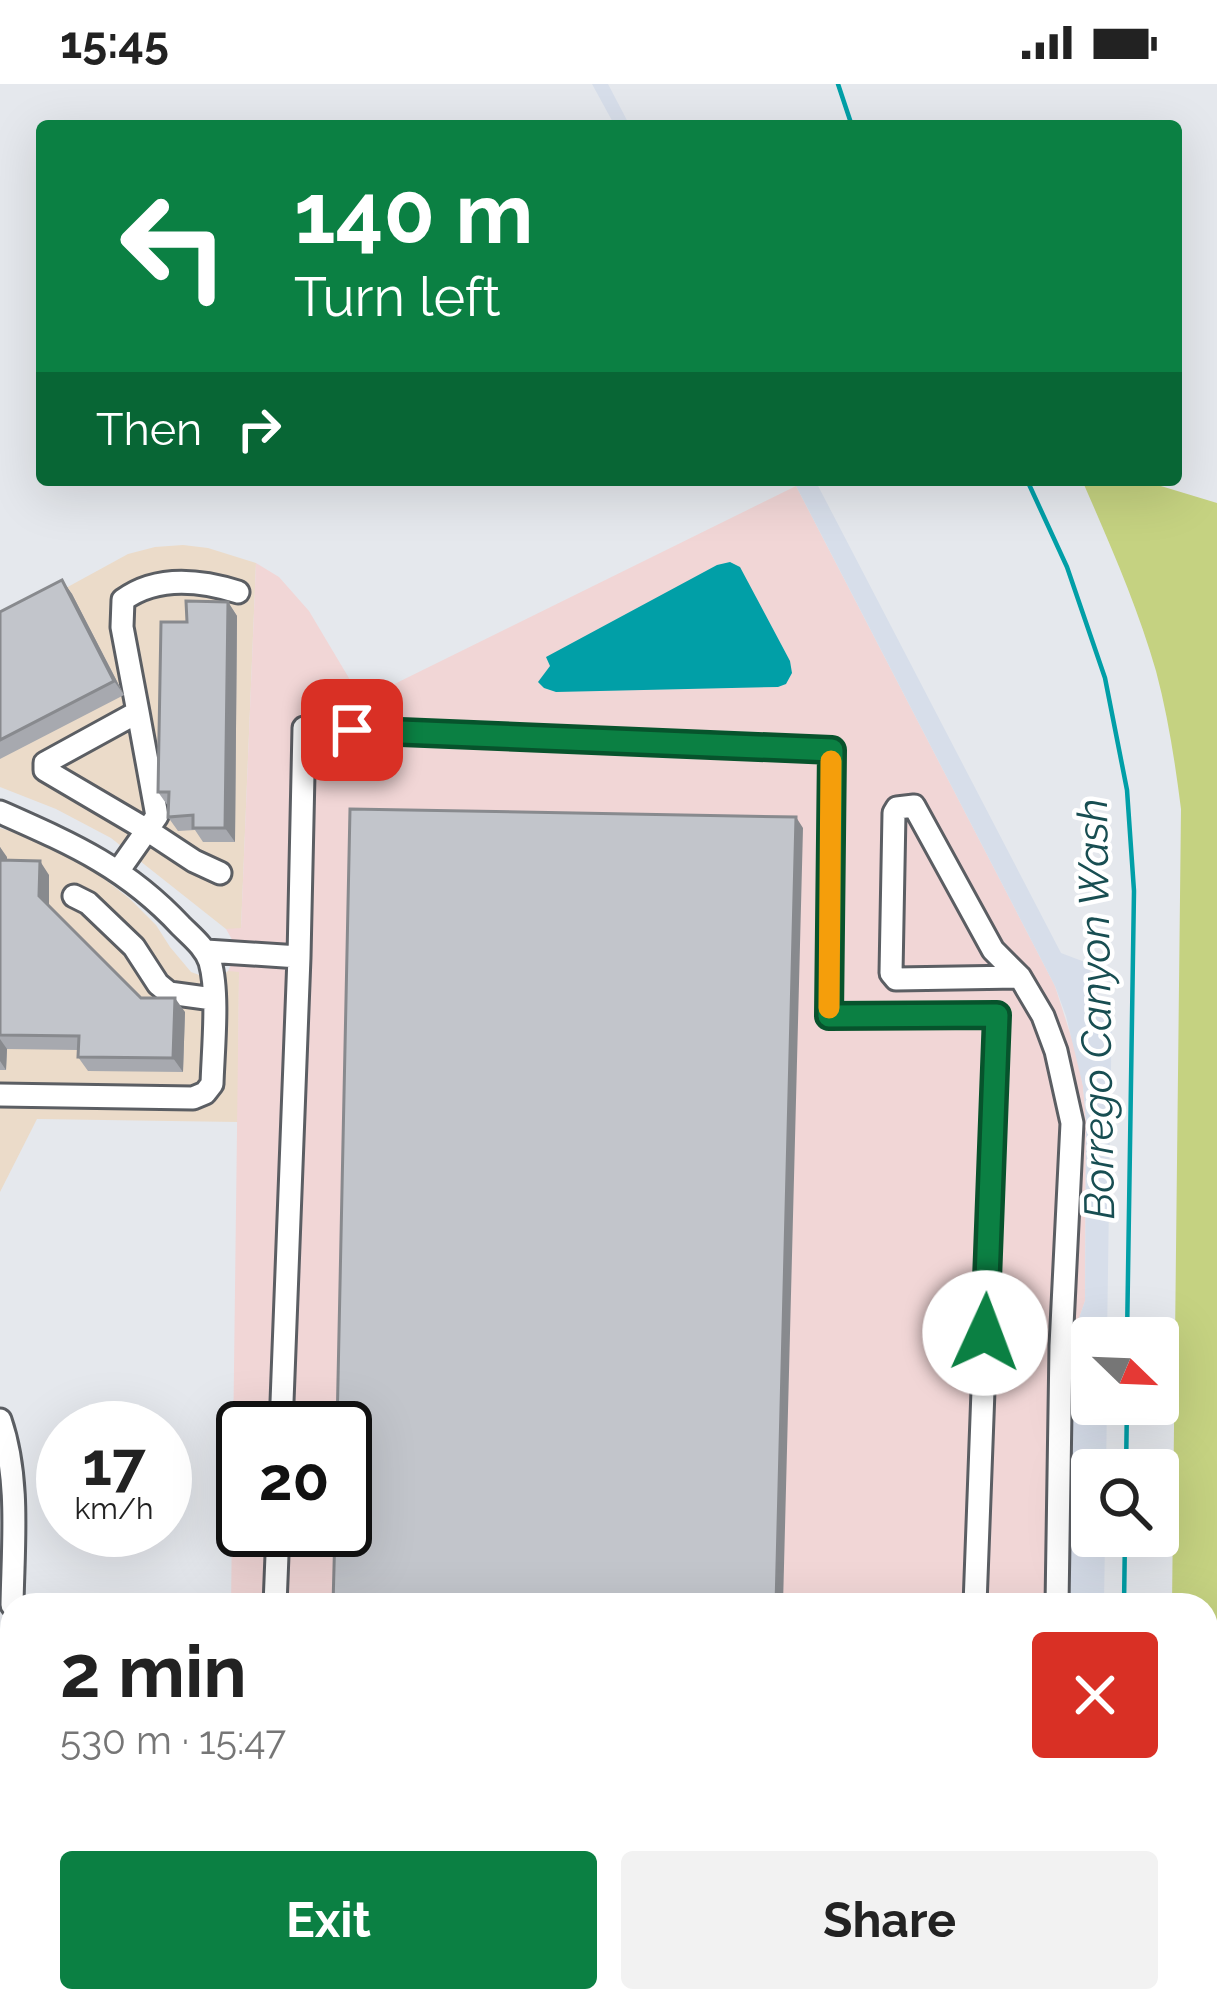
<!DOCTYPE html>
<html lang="en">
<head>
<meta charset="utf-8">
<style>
  :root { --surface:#fff; --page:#f2f2f2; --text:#222; --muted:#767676; --accent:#0b8043 }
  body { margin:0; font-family:Raleway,sans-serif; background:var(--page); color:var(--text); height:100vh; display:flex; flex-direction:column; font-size:45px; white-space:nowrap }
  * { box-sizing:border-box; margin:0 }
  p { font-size:39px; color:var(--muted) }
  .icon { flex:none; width:66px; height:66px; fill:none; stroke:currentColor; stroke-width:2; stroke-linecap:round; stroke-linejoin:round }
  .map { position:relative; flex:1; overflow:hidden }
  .side { position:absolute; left:0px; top:1509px; width:1218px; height:420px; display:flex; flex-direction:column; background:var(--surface); border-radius:36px 36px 0 0; box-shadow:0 12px 48px #0002 }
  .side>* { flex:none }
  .hud { position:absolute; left:36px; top:36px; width:1146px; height:366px; border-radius:12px; box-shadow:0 12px 48px #0002; background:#0b8043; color:#fff; overflow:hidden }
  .needle { width:78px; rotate:113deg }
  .controls { position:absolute; left:1071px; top:1233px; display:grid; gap:24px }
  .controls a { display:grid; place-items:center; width:108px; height:108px; border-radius:12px; background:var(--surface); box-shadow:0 12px 48px #0002; font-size:60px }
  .speed { position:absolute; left:36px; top:1317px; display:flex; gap:24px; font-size:60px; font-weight:700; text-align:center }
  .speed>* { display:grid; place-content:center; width:156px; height:156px; border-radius:50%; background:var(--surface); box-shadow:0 12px 48px #0002; line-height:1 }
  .speed small { font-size:30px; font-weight:400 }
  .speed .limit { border:6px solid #111; border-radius:18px; background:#fff; color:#111 }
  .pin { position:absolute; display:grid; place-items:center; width:102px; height:102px; color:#fff; margin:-51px; border-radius:24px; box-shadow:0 6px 18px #0006 }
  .me { position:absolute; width:132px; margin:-66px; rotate:2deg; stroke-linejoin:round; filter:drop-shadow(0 0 9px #0008) }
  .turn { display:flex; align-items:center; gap:42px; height:252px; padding:0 60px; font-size:54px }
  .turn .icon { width:156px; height:156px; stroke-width:2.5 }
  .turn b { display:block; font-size:84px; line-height:102px }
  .then { display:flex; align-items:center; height:114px; padding:0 60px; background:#0003; gap:24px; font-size:45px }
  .round { display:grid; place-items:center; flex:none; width:126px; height:126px; border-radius:12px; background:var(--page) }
  .overview { display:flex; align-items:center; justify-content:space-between; height:204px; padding:0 60px }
  h1 { font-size:72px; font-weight:700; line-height:90px }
  .cta { display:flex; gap:24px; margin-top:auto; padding:24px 60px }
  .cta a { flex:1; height:138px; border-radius:12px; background:var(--accent); color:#fff; font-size:48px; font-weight:700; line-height:138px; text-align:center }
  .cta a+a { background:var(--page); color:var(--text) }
  .status { display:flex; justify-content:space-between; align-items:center; height:84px; padding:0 60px; background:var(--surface); direction:ltr }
  .status svg { height:33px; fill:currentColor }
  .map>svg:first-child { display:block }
  .commercial { fill:#ebdbc9 }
  .industrial { fill:#f1d6d6; fill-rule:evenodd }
  .built { fill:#d7deea }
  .green { fill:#c5d281 }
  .water { fill:#019fa7 }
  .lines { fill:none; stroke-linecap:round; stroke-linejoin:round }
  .stream { stroke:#019fa7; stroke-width:4.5 }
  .minor-casing { stroke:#5b5e63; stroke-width:27 }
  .minor { stroke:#fff; stroke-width:21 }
  .wall { fill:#a7a9af }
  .shaded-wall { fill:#888a8e }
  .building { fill:#c2c5cb; stroke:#888a8e; stroke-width:3 }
  .route-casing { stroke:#07532c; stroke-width:30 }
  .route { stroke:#0b8043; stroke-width:21 }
  .slow { stroke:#f59e0b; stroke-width:21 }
  .labels { text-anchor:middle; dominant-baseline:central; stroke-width:9; stroke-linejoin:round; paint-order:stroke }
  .water-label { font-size:42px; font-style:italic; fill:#184e52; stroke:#fff }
</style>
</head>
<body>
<div class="status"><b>15:45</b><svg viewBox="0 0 49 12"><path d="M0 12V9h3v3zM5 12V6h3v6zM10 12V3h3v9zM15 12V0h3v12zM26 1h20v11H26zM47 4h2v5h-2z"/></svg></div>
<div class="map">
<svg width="1217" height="1929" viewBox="0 0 1217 1929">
  <rect width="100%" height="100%" fill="#e5e8ed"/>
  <path class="commercial" d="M183 461 208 464 256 479 241 845H226L111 754 56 725 0 703V540L128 470 155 463Z
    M0 744 26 752 80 776 130 815 156 841 170 863 191 888 205 893H220L228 887H239L238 1038 37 1035 0 1108Z"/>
  <path class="industrial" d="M796 402 1055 902 1076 968 1083 1002 1086 1037 1085 1217 1070 1260V1521H231L239 888 228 887 235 872 234 859 226 845 241 844 256 479 279 493 309 527 362 616ZM243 1344H345V1446H243Z
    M220 1917H1069V1929H224Z"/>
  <path class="built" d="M592 0H608L630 42H615Z
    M793 396H815L1061 869 1090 880 1089 916 1112 917 1107 1254H1092V1320H1107L1106 1386H1092V1452H1105L1104 1521H1070V1260L1085 1217 1086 1037 1083 1002 1066 932 1055 902Z"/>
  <path class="green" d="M1082 396H1141L1217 419V1929H1167V1917H1206V1521H1172L1181 725C1175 678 1168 632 1156 587 1137 521 1109 458 1082 396Z"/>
  <path class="water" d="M730 478 740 483 790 577 792 589 786 600 778 603 556 608 544 604 538 598 550 582 546 573 717 481Z"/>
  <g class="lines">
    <path class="stream" d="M838 0 852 42
      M1027 396 1067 483 1105 594 1127 706 1134 807 1127 1254
      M1126 1386 1127 1320
      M1124 1521 1125 1452
      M1120 1929V1917"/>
    <g class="minor-casing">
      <path id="minor" d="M0 728C72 760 126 783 181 842 192 853 205 863 210 878 219 909 213 966 212 1000L205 1009 193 1014 0 1011
        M119 786 157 732 138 628
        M220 789 194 777 147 746 45 686V679L138 628 122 543 123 516C157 491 200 496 238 508
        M74 812 88 819 134 863 158 900 169 909 213 915
        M206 867 299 873 281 1344
        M299 873 304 644 832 666 829 932 997 931 975 1521
        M1020 893 896 895 891 889 894 729 897 724 914 722 993 866 1020 893 1043 932 1056 967 1072 1039 1061 1262 1057 1521
        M0 1336C20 1394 13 1460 12 1521
        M275 1521 278 1446
        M658 1917V1929
        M12 1929V1593
        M259 1929 260 1917
        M469 1929V1917
        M1047 1929 1050 1917"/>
    </g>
    <use href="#minor" class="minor"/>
  </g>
  <path class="wall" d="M62 496 72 510 124 611 0 675V528Z
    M228 518 237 532 235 758H203L195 746 178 747 168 733V722L158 708 187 538Z
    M0 763 7 776 49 791V822L141 914 185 928 183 988 88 987 78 973V966L7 965 6 986H0Z"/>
  <path class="shaded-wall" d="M62 496 72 510 124 611 114 597Z
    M228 518 237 532 235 758 225 744Z
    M796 733 803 744 783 1521H776Z
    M0 763 7 773V790L0 779Z
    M40 777 49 791V826L39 812Z
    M175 914 185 928 183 988 173 974Z
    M0 955 7 965 6 986 0 977Z"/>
  <path class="building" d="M62 496 114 597 0 656V528Z
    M186 517 228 518 225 744H193V731L168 733 169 708H158L161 538H187Z
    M350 725 796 733 776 1521H333L335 1446H345V1344H337Z
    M0 776 40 777 39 812 141 914H175L173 974 78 973 79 952 0 951Z"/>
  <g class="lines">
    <g class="route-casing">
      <path id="route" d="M352 646 832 666 829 932 997 931 985 1249"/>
    </g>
    <use href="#route" class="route"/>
    <path class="slow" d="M829 924 831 677"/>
  </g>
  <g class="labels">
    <g class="water-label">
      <text transform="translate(1096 925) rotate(-91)">Borrego Canyon Wash</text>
    </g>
  </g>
</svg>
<div class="controls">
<a><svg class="needle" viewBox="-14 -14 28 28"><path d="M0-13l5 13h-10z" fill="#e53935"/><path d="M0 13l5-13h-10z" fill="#767676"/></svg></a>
<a><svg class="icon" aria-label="search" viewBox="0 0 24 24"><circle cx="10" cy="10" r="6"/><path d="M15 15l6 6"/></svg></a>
</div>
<div class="speed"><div>17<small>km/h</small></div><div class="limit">20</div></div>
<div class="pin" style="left:352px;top:646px;background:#d93025"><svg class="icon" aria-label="arrive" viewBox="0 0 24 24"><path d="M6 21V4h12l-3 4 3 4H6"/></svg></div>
<svg class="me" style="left:985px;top:1249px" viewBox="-20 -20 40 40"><circle r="19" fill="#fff"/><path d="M0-13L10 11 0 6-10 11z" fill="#0b8043"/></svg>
<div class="hud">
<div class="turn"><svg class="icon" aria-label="left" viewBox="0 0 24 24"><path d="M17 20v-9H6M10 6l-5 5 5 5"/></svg><div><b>140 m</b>Turn left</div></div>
<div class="then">Then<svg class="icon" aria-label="right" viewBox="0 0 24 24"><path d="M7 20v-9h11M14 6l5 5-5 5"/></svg></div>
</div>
<section class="side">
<div class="overview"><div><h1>2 min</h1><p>530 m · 15:47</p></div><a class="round" style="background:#d93025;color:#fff"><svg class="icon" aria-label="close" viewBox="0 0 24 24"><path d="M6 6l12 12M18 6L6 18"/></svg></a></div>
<div class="cta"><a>Exit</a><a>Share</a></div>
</section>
</div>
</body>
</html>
